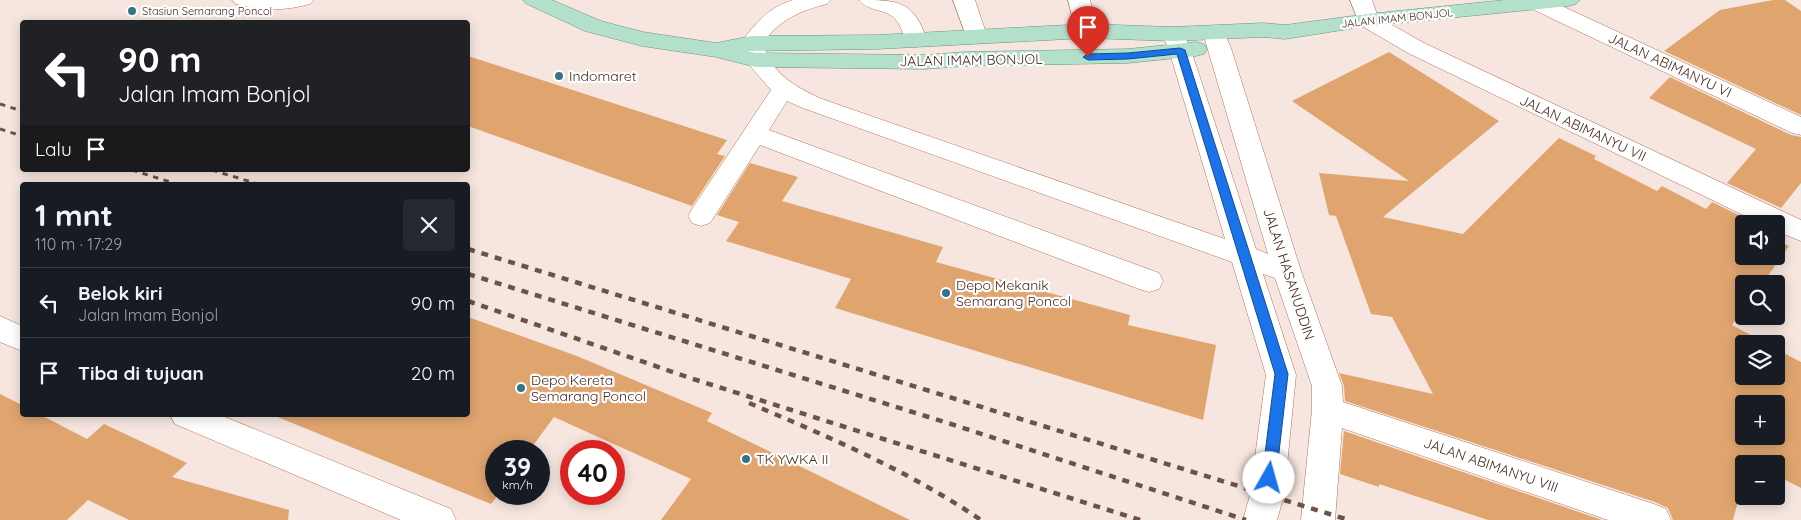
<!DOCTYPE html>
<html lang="id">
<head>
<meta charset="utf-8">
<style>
  :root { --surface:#171b24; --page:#242831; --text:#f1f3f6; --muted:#9ea1a6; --line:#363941 }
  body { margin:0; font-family:Quicksand,sans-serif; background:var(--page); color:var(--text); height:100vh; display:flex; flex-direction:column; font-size:19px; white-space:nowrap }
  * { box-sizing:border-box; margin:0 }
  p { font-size:16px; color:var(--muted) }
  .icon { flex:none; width:28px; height:28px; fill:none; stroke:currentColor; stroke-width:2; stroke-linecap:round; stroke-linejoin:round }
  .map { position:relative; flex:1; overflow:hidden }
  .panel { position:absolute; left:20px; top:182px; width:450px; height:235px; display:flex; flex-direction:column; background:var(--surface); border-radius:5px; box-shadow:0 2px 12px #0003 }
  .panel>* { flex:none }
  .banner { position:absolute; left:20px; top:20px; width:450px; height:152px; border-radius:5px; box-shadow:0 2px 12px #0003; background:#202124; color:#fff; overflow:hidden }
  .controls { position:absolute; left:1735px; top:215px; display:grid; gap:10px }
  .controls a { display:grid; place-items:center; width:50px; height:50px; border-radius:5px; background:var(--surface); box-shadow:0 2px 12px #0003; font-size:25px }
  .speed { position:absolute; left:485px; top:440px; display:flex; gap:10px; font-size:25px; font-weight:700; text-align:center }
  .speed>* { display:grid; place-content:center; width:65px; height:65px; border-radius:50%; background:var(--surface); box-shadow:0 2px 12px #0003; line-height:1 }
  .speed small { font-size:12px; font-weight:400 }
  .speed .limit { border:8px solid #d22; background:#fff; color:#111 }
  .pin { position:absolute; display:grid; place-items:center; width:42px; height:42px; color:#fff; margin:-51px -21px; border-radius:50% 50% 50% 0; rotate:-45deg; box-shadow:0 0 5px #0007 }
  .pin .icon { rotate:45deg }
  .me { position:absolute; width:55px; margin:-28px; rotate:7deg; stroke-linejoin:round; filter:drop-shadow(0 0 4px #0008) }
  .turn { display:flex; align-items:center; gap:18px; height:105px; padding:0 15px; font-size:22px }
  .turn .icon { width:65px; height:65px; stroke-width:2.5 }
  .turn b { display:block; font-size:35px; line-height:42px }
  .then { display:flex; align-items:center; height:48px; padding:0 15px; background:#0003; gap:10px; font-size:19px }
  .round { display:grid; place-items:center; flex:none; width:52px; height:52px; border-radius:5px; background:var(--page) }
  .headline { display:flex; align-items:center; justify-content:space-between; height:85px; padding:0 15px }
  h1 { font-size:30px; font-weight:700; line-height:38px }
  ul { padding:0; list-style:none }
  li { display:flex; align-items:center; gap:15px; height:70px; padding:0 15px; border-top:1px solid var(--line) }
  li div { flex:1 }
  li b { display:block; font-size:19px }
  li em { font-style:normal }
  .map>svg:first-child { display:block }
  .building { fill:#e0a56f; fill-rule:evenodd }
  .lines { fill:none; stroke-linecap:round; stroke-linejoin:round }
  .minor-casing { stroke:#b77153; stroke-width:1 }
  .major-casing { stroke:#6c9478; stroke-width:1 }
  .minor { fill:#fff; fill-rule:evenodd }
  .major { fill:#b2e0cb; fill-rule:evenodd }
  .rail-far1 { stroke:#6d5247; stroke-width:3; stroke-dasharray:5.5 5.5; stroke-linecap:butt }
  .rail { stroke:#6d5247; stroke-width:4.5; stroke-dasharray:7 7; stroke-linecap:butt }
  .route { fill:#1a73e8; stroke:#114b97 }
  .poi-dot { fill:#36748a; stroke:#fff; stroke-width:2 }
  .labels { text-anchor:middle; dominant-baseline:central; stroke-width:4.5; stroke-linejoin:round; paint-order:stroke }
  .far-poi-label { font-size:11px; fill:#492b1f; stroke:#fff; text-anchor:start }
  .far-street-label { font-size:11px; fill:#492b1f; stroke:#fff }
  .street-label { font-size:14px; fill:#492b1f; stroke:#fff }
  .poi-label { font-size:14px; fill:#492b1f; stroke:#fff; text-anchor:start }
</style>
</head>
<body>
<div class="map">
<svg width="1801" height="520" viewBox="0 0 1801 520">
  <rect width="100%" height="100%" fill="#f6e6df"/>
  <path class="building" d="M1773 0H1785L1801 11V115L1664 51 1720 10Z
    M1389 52 1499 121 1383 217 1463 234 1559 138 1596 156 1594 159 1657 191 1662 186 1706 209 1712 202 1757 224H1744V256H1776V240L1789 246 1762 284H1744V308L1732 325 1767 344H1744V376H1776V349L1801 362V488L1776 475V464H1757L1749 459 1747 464H1744V478L1733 520H1673L1668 508 1655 502 1345 401 1344 386 1339 373 1433 394 1392 317 1371 314 1336 216 1329 215 1319 173 1409 181 1292 101ZM1744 404H1776V436H1744Z
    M468 56 727 140 717 154 725 156 692 206 468 126Z
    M1670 77 1791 135 1801 137V183L1781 208 1727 183 1756 149 1649 98Z
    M750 163 798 177 782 201 943 247 936 262 1130 315 1128 325 1216 345 1203 420 835 308 851 279 726 241 739 222 717 215Z
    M468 317 577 356 712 413 707 421 910 520H661L691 479 554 417 529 451H496V494H499L491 504 275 416 468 415Z
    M0 394 22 405V415H41L87 439 104 424 187 463 172 477 289 510 288 520H129L88 500 67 520H0Z
    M1344 431 1602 520H1488L1379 484V487L1340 474Z"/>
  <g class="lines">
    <g class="minor-casing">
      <path id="minor" d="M232 0H314L310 4C285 11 261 11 236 4Z
        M793 0H831L827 4C800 11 780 19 763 43 771 73 793 85 819 98L1225 239 1169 50 1162 34 1165 29 1173 27 1181 29 1191 50 1256 249 1268 254 1203 33 1206 28 1214 26 1222 28 1231 48 1301 271 1342 386 1343 402 1654 504 1666 509 1671 520H1608L1342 428 1335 520H1301L1312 410V386L1275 278 1263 274 1296 375 1284 495 1277 520H1243L1250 495 1266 375 1232 262 803 108 787 101 769 130 1159 273 1163 281 1159 289 1149 292 1139 289 760 145 710 223 701 226 692 223 688 216 692 209 771 90 745 60 741 43C755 23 769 7 793 0Z
        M859 0C897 0 914 0 927 40L924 45 916 47 908 45C902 35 902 24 892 16 882 9 866 10 859 0Z
        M953 0H975L987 36 984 41 976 43 968 41Z
        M1068 0H1090L1098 31 1095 36 1087 38 1079 36 1076 31Z
        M1350 0H1372L1378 17 1424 43 1801 220V241L1776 231V224H1762L1408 53 1360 25Z
        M1529 0H1549L1801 117V135L1792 133 1530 8 1527 3Z
        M0 316 22 326V351L0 342Z
        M170 415H220L451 509 456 520H401L175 424Z"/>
    </g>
    <g class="major-casing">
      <path id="major" d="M523 0H552L601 21 643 32 716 43 752 36 877 35 1087 24 1173 27 1263 23 1285 25 1368 14 1505 0H1580L1576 4 1569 6 1368 26 1285 39 1263 37 1173 41 1087 38 877 49 747 51 756 53 925 55 965 52 1128 49 1196 42 1204 44 1207 49 1204 54 1196 56 1128 63 965 66 925 69 756 67 716 57 642 46 585 31 527 4Z"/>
    </g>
    <use href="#minor" class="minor"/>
    <use href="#major" class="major"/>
    <path class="rail-far1" d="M0 104 22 111
      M0 129 22 136
      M132 170 180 185
      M212 170 261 185"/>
    <path class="rail" d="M468 249 1349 520
      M468 274 951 424 1246 520
      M468 301 690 378 1140 520
      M749 403C829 437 909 471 981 520"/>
  </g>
  <path class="route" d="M1180 48 1185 50 1288 374 1276 478 1274 482 1269 484 1264 482 1262 478 1275 374 1177 54 1128 59 1088 60 1083 57 1088 54 1128 53Z"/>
  <g class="poi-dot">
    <circle cx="132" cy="11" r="5"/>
    <circle cx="559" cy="76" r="5"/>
    <circle cx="946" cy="293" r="5"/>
    <circle cx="521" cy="388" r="5"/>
    <circle cx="746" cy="459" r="5"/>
  </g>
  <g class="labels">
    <g class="far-poi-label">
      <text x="142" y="11">Stasiun Semarang Poncol</text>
    </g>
    <g class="far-street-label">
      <text transform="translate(1397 18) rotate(-6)">JALAN IMAM BONJOL</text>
    </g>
    <g class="street-label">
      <text transform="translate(971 60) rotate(-1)">JALAN IMAM BONJOL</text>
      <text transform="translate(1670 65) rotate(25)">JALAN ABIMANYU VI</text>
      <text transform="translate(1583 128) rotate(25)">JALAN ABIMANYU VII</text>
      <text transform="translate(1289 274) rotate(72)">JALAN HASANUDDIN</text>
      <text transform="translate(1491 465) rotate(19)">JALAN ABIMANYU VIII</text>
    </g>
    <g class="poi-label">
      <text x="569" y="76">Indomaret</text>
      <text x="956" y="285">Depo Mekanik<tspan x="956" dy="16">Semarang Poncol</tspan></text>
      <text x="531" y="380">Depo Kereta<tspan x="531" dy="16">Semarang Poncol</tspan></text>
      <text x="756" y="459">TK YWKA II</text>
    </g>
  </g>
</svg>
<div class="controls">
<a><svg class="icon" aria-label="sound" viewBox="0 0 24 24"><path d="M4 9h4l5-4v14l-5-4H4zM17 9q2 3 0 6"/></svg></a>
<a><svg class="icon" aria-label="search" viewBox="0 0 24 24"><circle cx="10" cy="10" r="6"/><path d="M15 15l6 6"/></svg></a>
<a><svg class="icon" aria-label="layers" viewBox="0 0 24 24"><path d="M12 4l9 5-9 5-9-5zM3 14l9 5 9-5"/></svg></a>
<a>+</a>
<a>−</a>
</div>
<div class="speed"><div>39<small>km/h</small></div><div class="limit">40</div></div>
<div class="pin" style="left:1088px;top:57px;background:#d93025"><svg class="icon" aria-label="arrive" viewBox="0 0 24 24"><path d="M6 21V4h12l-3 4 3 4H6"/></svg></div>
<svg class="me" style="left:1269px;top:478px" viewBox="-20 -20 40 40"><circle r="19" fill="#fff"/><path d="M0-13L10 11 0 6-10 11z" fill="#1a73e8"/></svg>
<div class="banner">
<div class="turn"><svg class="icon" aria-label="left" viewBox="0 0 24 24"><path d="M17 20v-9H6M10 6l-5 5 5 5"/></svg><div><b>90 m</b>Jalan Imam Bonjol</div></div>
<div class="then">Lalu<svg class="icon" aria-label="arrive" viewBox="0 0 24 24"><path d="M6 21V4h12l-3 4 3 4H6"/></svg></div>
</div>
<section class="panel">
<div class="headline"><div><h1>1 mnt</h1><p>110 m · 17:29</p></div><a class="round"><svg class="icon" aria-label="close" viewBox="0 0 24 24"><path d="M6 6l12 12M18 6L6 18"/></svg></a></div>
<ul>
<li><svg class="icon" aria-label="left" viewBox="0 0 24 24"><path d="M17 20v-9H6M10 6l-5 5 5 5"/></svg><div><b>Belok kiri</b><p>Jalan Imam Bonjol</p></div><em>90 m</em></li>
<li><svg class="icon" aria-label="arrive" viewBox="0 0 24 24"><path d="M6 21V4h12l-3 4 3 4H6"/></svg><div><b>Tiba di tujuan</b></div><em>20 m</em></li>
</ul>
</section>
</div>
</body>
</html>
